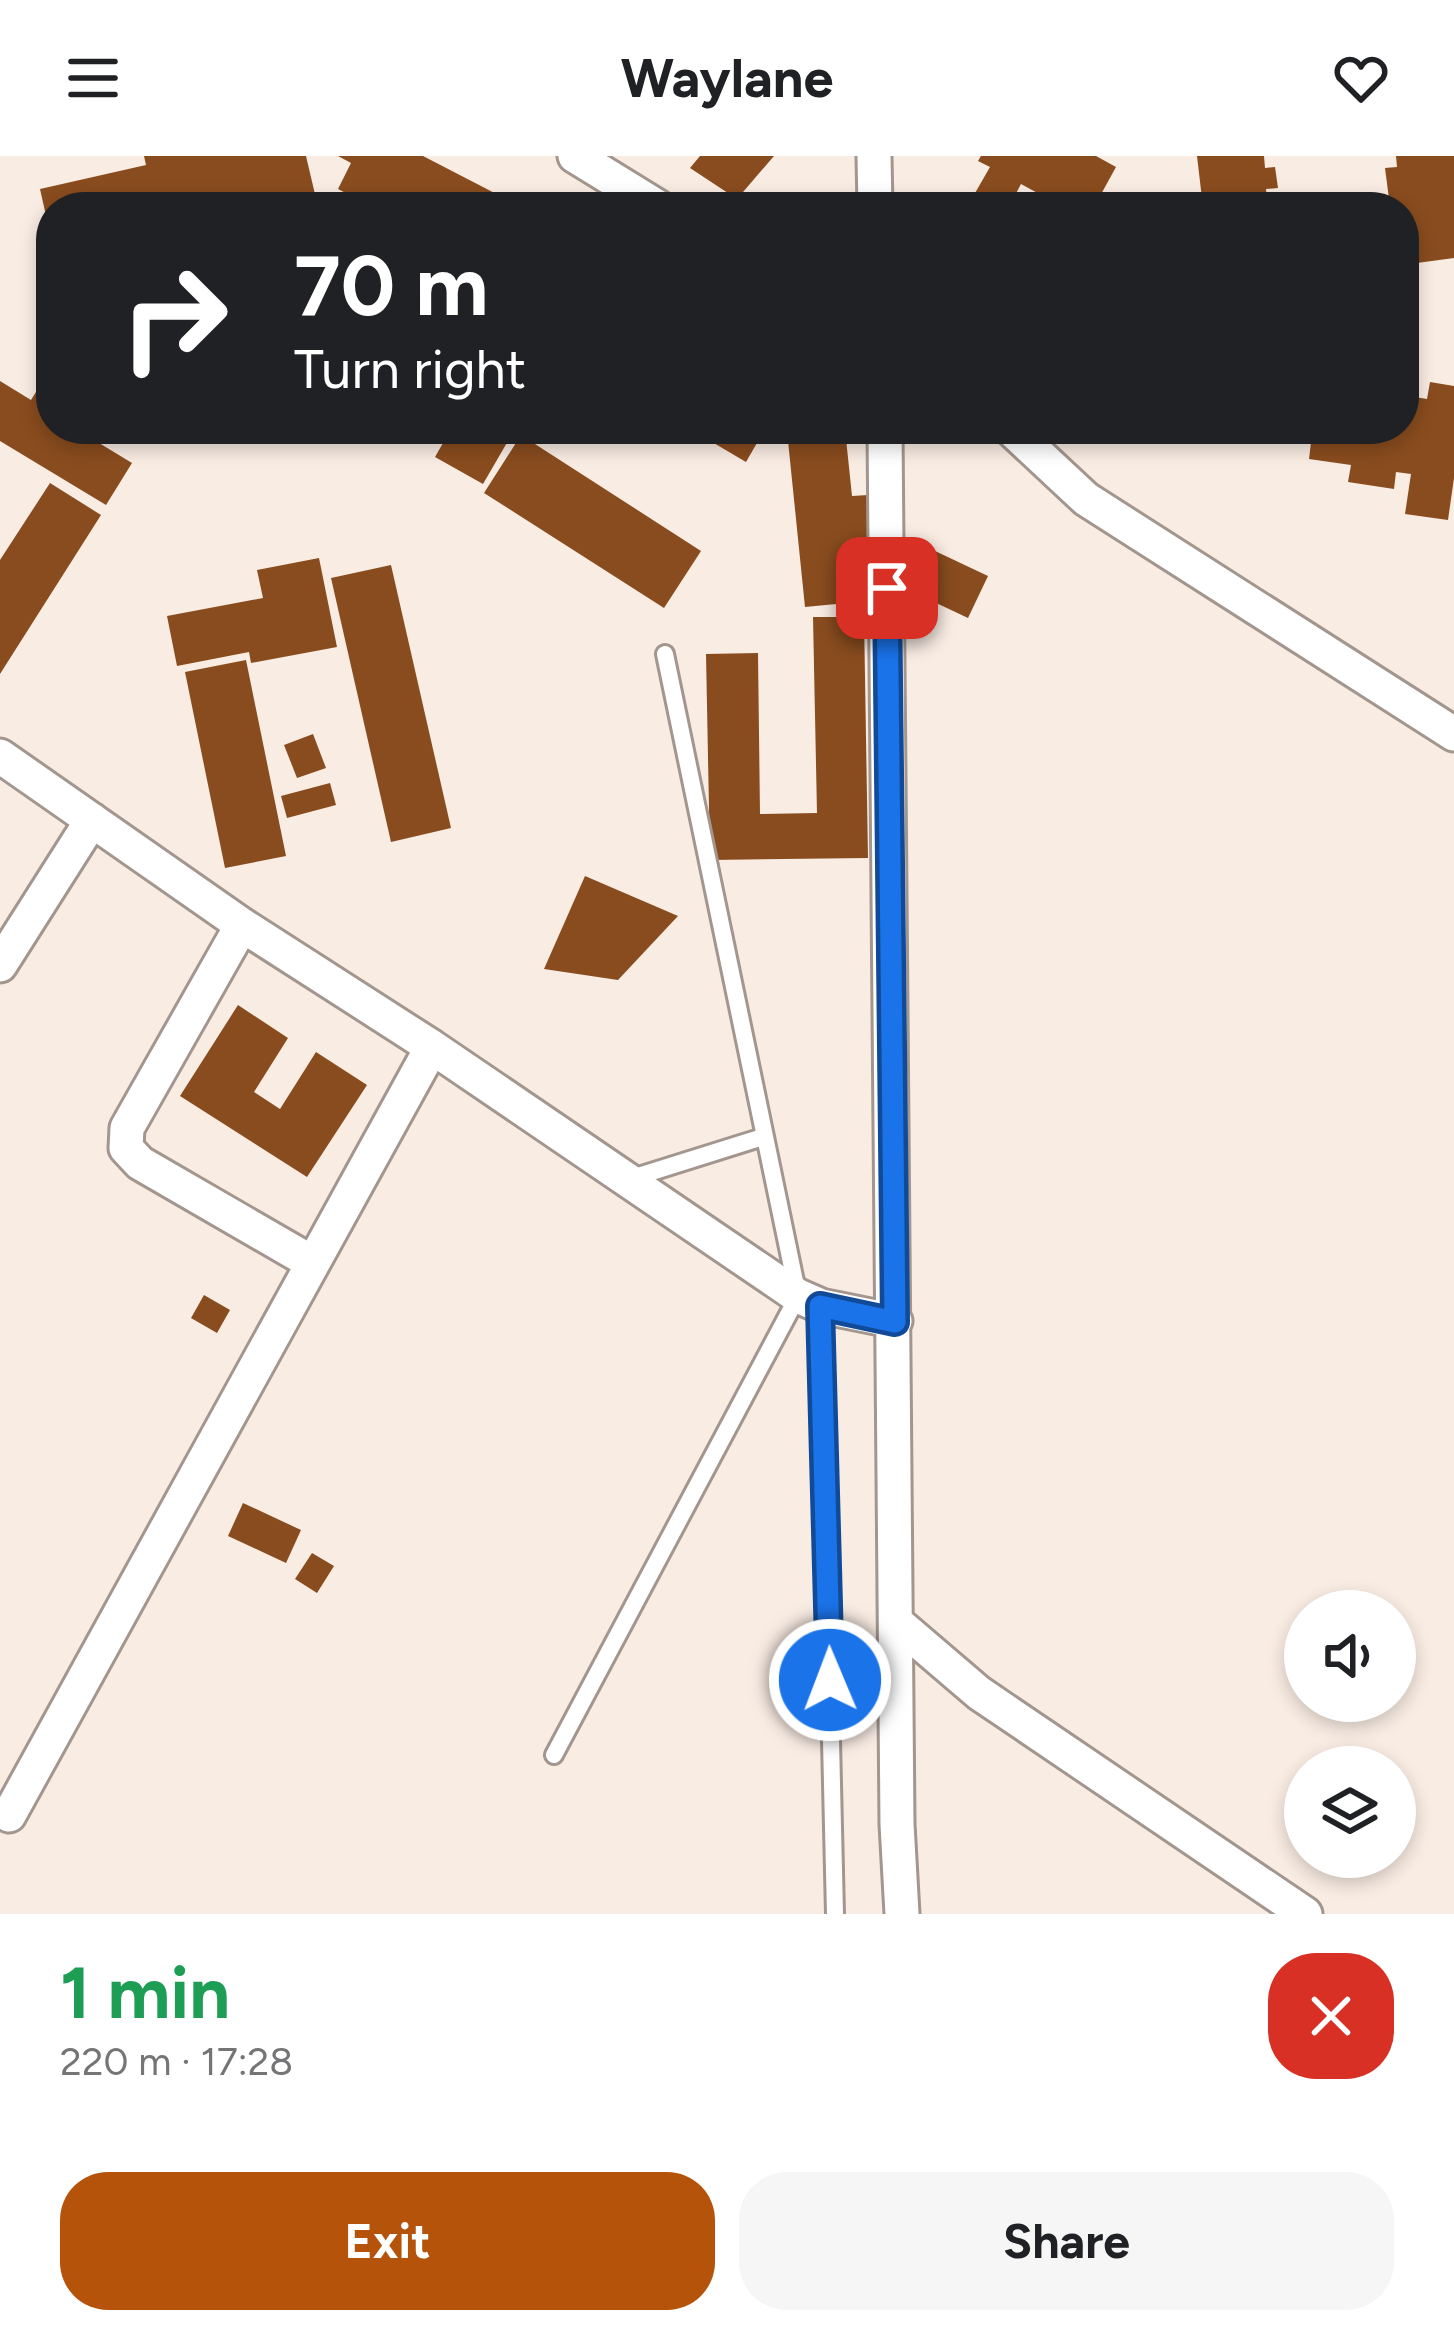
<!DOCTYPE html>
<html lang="en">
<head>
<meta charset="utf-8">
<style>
  :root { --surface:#fff; --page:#f6f6f6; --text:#202124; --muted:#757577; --accent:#b45309 }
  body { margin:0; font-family:Figtree,sans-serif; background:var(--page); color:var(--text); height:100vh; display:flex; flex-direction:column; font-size:45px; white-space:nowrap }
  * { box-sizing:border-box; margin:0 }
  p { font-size:39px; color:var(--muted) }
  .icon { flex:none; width:66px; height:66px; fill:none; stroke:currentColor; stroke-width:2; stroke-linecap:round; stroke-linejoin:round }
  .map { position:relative; height:1758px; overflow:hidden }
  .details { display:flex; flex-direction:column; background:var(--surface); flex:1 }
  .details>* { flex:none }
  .guide { position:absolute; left:36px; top:36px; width:1383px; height:252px; border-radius:48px; box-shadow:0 6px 18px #0003; background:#202124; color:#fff; overflow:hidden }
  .fabs { position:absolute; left:1284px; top:1434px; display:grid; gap:24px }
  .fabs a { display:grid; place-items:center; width:132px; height:132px; border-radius:50%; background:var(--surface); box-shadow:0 6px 18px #0003; font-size:60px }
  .pin { position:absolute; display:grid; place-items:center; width:102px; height:102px; color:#fff; margin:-51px; border-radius:24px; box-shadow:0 6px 18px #0006 }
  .me { position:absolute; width:132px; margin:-66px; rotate:359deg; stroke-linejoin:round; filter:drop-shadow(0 0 9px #0008) }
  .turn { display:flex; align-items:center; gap:42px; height:252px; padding:0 60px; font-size:54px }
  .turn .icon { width:156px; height:156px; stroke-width:2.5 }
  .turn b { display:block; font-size:84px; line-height:102px }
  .round { display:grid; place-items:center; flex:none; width:126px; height:126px; border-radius:48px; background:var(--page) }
  .overview { display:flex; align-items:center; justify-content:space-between; height:204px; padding:0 60px }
  h1 { font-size:72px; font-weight:700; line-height:90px; color:#1e9e55 }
  .button { display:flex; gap:24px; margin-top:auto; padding:24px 60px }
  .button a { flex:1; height:138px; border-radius:48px; background:var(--accent); color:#fff; font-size:48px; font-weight:700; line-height:138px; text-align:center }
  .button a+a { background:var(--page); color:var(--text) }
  header { display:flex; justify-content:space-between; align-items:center; height:156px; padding:0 60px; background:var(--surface); font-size:54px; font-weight:700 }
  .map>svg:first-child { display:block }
  .building { fill:#894c1e }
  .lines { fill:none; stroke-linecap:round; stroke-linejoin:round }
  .lane-casing { stroke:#a2968e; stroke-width:22 }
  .street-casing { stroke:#a2968e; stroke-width:39 }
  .lane { stroke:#fff; stroke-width:16 }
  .street { stroke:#fff; stroke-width:33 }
  .route-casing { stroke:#114b97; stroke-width:30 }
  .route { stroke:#1a73e8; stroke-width:21 }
</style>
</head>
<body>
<header><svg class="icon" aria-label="menu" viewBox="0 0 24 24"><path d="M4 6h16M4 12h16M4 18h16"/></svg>Waylane<svg class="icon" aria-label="heart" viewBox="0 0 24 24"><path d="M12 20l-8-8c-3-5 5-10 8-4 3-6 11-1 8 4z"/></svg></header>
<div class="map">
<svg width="1454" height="1758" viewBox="0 0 1454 1758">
  <rect width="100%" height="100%" fill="#f9ece3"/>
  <path class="building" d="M144 0H306L318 51H51L49 73 40 33 146 9Z
    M338 0H423L512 46 509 51H372L338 33 351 7Z
    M700 0H774L737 43 690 12Z
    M981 0H1096L1116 11 1094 51H1063L1021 28 1009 51H967L990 11 978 5Z
    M1197 0H1264L1265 12 1275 11 1278 32 1266 33 1268 51H1203Z
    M1396 0H1454V102L1417 107 1414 84 1404 85V51H1390L1385 12 1397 11Z
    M44 223 51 227V273H76L132 307 106 349 0 285V225L31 244Z
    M1430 226 1454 230V322L1448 364 1405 358 1411 318 1396 316 1394 333 1348 326 1351 309 1309 303 1312 278 1299 273H1404V248H1408L1409 240 1427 243Z
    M451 273H515L483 328 435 301Z
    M690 273H765L746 306Z
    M845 273 852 340 868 339 878 444 805 451 787 275Z
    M521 279 701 395 664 452 484 337Z
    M50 327 101 359 0 518V404Z
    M935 395 988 420 968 462 915 437Z
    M319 402 337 491 251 507 249 496 177 510 167 460 263 442 257 414Z
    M391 409 451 672 391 686 331 422Z
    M813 461H864L868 702 710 704 706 498 758 497 760 658 817 657Z
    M246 504 286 700 225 712 185 516Z
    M313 578 326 612 297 622 284 589Z
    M330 627 336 649 287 662 281 640Z
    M585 720 678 760 618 824 544 813Z
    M238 849 288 882 254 936 280 953 316 896 367 929 307 1021 180 940Z
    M204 1139 230 1154 217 1177 191 1162Z
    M243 1347 301 1374 286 1407 228 1380Z
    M312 1397 334 1410 317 1437 295 1423Z"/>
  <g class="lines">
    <g class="lane-casing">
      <path id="lane" d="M629 1023 763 981
        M821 1150 835 1758
        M554 1599 798 1140 665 498"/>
    </g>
    <g class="street-casing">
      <path id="street" d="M575 0 658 51
        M874 0 875 51
        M885 273 897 1668 902 1758
        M1011 273 1086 343 1454 578
        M0 600 242 769 432 891 798 1140 821 1150 895 1165
        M242 769 127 972 126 992 140 1007 311 1106
        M0 809 92 664
        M896 1466 979 1537 1305 1758
        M9 1659 432 891"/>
    </g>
    <use href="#lane" class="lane"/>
    <use href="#street" class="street"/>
  </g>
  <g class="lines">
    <g class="route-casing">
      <path id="route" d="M830 1524 820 1150 895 1166 887 432"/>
    </g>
    <use href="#route" class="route"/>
  </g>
</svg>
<div class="fabs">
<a><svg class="icon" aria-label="sound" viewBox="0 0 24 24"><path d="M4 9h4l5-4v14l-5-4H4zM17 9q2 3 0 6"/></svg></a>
<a><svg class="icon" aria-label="layers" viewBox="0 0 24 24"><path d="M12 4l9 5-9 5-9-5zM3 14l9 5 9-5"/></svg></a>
</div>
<div class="pin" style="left:887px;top:432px;background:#d93025"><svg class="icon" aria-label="arrive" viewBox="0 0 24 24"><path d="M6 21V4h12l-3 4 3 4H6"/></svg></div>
<svg class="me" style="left:830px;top:1524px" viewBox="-20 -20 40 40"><circle r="17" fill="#1a73e8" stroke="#fff" stroke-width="3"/><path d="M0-11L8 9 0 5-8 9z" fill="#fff"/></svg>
<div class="guide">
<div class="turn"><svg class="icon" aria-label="right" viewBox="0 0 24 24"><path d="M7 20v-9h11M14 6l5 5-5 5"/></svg><div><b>70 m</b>Turn right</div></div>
</div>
</div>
<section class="details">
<div class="overview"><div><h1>1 min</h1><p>220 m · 17:28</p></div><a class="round" style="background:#d93025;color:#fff"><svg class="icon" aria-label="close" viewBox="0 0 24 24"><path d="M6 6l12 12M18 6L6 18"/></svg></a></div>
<div class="button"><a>Exit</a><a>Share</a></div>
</section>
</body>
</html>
